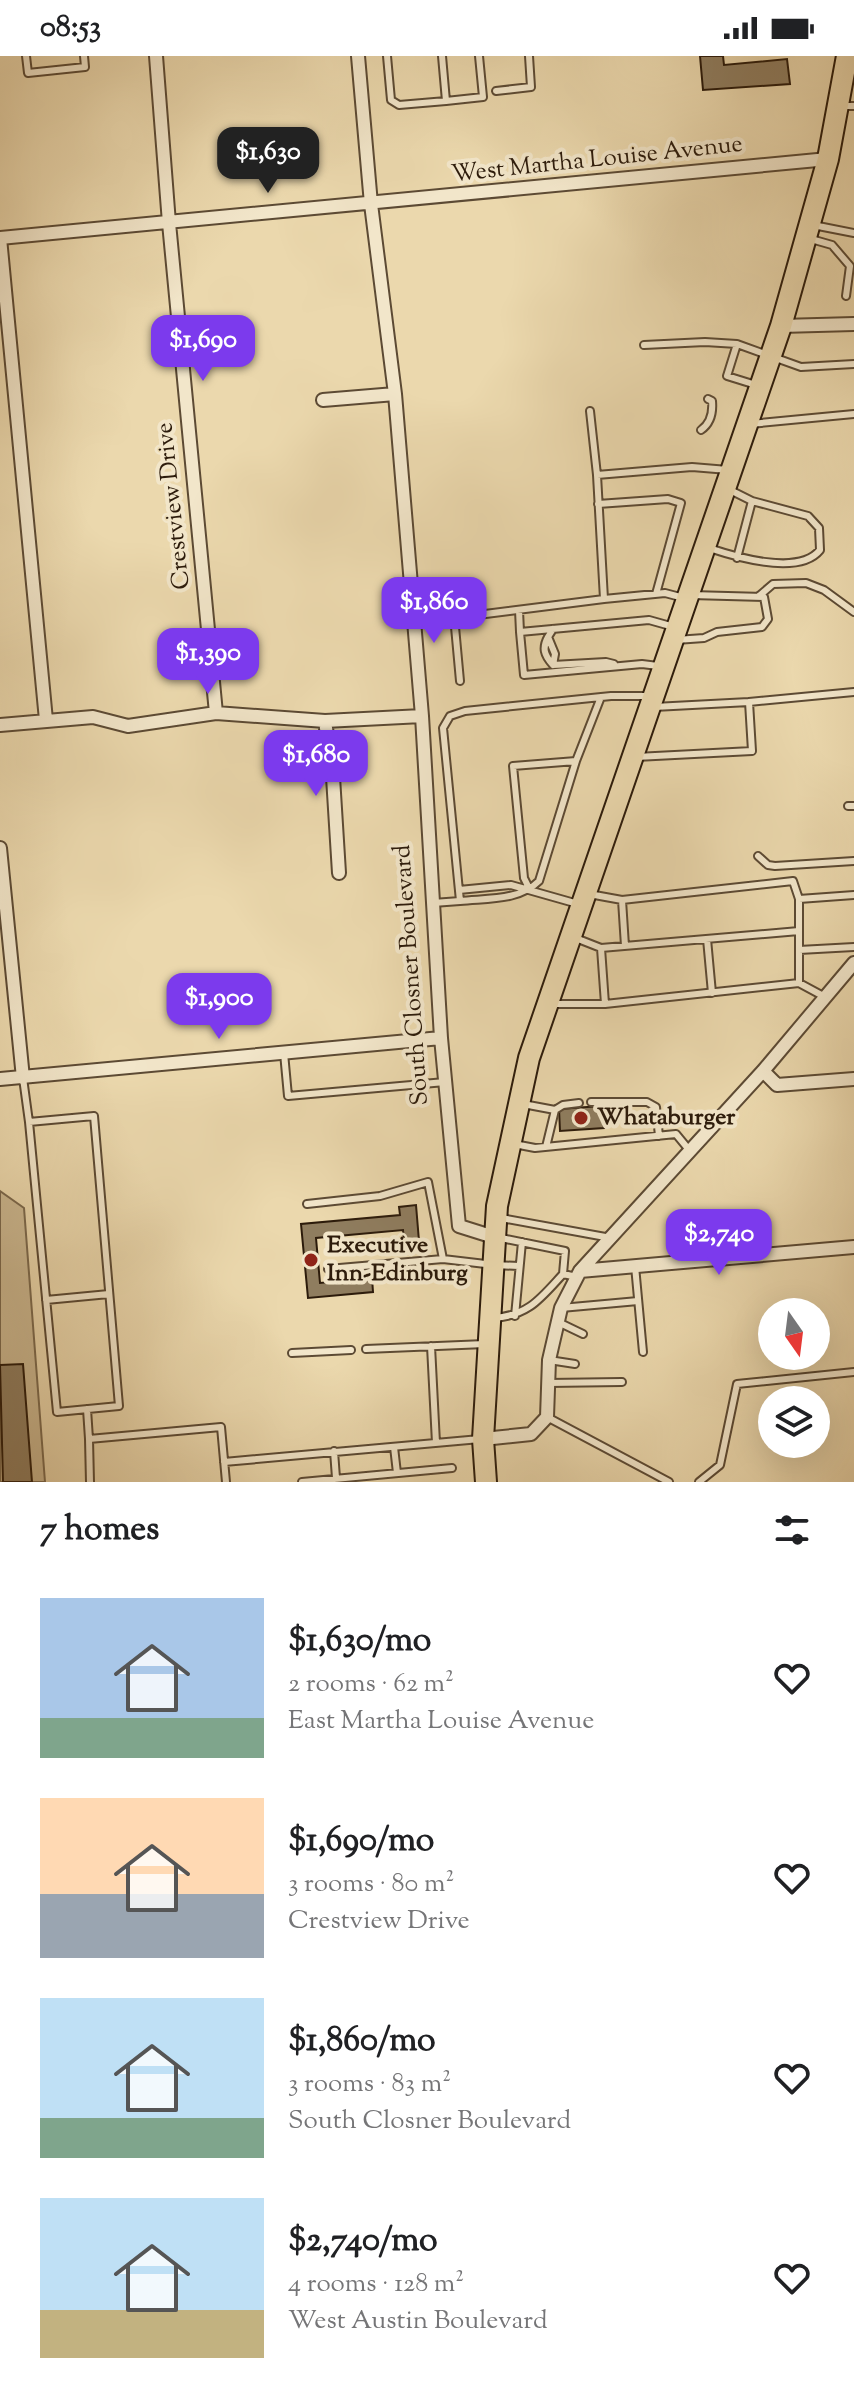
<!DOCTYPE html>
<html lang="en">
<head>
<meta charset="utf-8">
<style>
  :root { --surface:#fff; --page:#f2f2f2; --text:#202124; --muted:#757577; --accent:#7c3aed }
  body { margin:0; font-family:"Sorts Mill Goudy",serif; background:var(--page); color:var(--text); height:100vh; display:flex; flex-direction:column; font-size:30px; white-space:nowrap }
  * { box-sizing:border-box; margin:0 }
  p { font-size:26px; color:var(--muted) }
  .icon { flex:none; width:44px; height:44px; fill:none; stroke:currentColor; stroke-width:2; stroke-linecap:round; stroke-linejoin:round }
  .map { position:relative; height:1426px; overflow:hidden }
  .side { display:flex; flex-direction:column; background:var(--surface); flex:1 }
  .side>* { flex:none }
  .needle { width:52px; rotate:166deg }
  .controls { position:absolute; left:758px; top:1242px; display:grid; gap:16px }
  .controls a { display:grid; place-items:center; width:72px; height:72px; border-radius:50%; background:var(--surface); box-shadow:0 8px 32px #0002; font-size:40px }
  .price { position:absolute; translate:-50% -68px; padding:0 18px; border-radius:16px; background:var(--accent); color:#fff; font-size:26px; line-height:52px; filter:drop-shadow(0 2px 4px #0008) }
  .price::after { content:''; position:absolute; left:50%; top:48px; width:24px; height:18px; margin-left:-12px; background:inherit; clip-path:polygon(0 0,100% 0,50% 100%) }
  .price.current { background:#222; color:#fff }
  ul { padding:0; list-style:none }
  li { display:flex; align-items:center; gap:24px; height:200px; padding:0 40px }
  li span { display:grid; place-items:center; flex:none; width:224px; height:160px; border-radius:0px; color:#555 }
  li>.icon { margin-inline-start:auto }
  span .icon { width:96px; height:96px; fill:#fffc; stroke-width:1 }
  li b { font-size:34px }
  h2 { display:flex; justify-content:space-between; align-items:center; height:96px; padding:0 40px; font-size:34px }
  .status { display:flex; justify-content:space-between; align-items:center; height:56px; padding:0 40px; background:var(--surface); direction:ltr }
  .status svg { height:22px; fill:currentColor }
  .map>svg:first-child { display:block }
  .green { fill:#cbb891; stroke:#7c6a4e; stroke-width:2 }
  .building { fill:#8f7d5f; stroke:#2c1b0b; stroke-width:2 }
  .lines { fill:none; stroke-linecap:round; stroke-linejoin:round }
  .service-casing { stroke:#5c4a34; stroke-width:10 }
  .minor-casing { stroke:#5c4a34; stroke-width:16 }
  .primary-casing { stroke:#2c1b0b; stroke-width:24 }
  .service { stroke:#f2e6ca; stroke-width:6 }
  .minor { stroke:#f2e6ca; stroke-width:12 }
  .primary { stroke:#ebd8ad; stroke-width:20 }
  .poi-dot { fill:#8f2418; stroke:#f2e6ca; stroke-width:3 }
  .labels { text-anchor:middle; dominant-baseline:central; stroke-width:8; stroke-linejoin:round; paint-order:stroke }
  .street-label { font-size:24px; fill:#2c1b0b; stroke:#f2e6ca }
  .poi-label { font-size:24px; font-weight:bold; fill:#2c1b0b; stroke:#f2e6ca; text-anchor:start }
</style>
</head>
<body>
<div class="status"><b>08:53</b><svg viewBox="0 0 49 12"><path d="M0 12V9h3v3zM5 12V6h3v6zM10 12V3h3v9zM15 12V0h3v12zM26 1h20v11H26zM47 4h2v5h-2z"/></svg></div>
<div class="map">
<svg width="854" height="1426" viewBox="0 0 854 1426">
  <rect width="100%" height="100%" fill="#ebd8ad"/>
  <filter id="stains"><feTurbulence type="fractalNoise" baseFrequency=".0025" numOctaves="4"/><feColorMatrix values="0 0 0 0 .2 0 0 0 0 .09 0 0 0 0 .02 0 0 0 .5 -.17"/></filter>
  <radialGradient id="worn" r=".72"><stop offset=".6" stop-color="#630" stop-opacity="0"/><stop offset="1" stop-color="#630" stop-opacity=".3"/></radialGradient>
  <!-- green -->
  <path class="green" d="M0,1135L24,1152L45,1426H0Z"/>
  <!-- building -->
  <path class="building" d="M700,0H723L724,9L787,3L790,28L703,34Z
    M601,1050L604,1072L560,1075L559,1053Z
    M416,1149L419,1185L404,1186L403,1174L316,1182L320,1227L372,1222L373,1236L308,1242L301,1168L400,1159L399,1151Z
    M23,1308L32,1426H3L0,1309Z"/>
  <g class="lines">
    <defs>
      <path id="service" d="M26,0L28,17L85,11L84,0
        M387,0L391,44L399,49L446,45L442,0
        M496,35L531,31L529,0
        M446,45L483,41L479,0
        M841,50H854
        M813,169L854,177
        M811,183L832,189L850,210L846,240
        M644,289L705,286L737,288
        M756,329L727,320L737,288L801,311L854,308
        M590,355L597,419
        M750,368L854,358
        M701,374C711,367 713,356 712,345L708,343
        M598,448L668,443L681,447L656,538
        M709,492C736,501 799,520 820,494L819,472L808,460L752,445L728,433
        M737,502L752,445
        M759,540L773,528L806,527L824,534L854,556
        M684,542L665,537L604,543L597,419L692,411L728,414
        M519,554L520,576
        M454,560L460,625
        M414,567L604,543
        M553,573L548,581L555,598L553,609L606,606L614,608
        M548,581C542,592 544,599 553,609
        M676,584L704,582L717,576L762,571L768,563L764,541L691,539
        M658,610L642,608L524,619L520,576L649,564L674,571
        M749,646L854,636
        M636,701L752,695L749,646L654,651
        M576,705L601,641
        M848,750H854
        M758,800L768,809L775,810L854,805
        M459,834L511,829L578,848
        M530,834L524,822L513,710L576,705L539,825C519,845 487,842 460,845L443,672L450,660L465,655L611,640H650
        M589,838L622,844L793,825L799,843L854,839
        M799,843V894L854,891
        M622,844L625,890
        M433,847L460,845
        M573,881L601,892L799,875
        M707,883L712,937
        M799,927V894
        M553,948H605L601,892
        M605,948L799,927L825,941
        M284,997L288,1040L445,1026
        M23,1022L29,1066L94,1060L119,1350L57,1356L29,1066
        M591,1046H647L656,1051L659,1080
        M523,1048L555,1054
        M514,1088L535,1092L676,1078L690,1095
        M546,1091L555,1054L563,1049L579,1047
        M307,1148L380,1140L428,1126L443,1203
        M501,1162L611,1182
        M501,1182L565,1195L563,1218
        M635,1210L643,1296
        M328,1213L443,1203L494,1209L519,1210
        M46,1244L109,1238
        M561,1252L638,1245
        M515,1260L522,1186
        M494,1262C529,1259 540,1243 563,1218L577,1221
        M558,1266L583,1278
        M431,1290L436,1387
        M366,1293L485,1288
        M292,1297L351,1294
        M549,1304L575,1308
        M548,1327L622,1326
        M87,1353L89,1383
        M547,1361L669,1426
        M394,1391L397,1417
        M334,1395L336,1422
        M224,1406L480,1383
        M90,1426L89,1383L221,1371L226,1426
        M302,1426L452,1412
        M699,1426L720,1409L737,1328L854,1316"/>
      <path id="minor" d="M156,0L169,167L216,657
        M358,0L371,148L395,338L422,660L441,982L459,1170L494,1181
        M0,182L828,103
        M0,182L46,664
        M781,270L854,268
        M323,344L395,338
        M325,665L333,721L339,817
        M0,669L93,661L128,670L216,657L325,665L422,660
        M0,792L23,1022
        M763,1015L777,1029L854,1023
        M0,1023L441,982
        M580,1215L854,1191
        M483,1383L531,1378L547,1361L549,1304L561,1252L580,1215L763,1015L854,907"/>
      <path id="primary" d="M486,1426L483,1383L497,1150L529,1002L781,270L828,103L847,0"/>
    </defs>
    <!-- service casing -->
    <use href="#service" class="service-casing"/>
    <!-- minor casing -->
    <use href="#minor" class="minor-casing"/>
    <!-- primary casing -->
    <use href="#primary" class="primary-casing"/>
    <!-- service -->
    <use href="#service" class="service"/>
    <!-- minor -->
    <use href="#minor" class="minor"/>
    <!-- primary -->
    <use href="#primary" class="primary"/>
  </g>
  <!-- markers -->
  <g class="poi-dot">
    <circle cx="581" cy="1062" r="8"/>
    <circle cx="311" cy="1204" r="8"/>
  </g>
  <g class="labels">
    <!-- street labels -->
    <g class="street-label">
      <text transform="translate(597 104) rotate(-6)">West Martha Louise Avenue</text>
      <text transform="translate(174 450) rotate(-96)">Crestview Drive</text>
      <text transform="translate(412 919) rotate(-94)">South Closner Boulevard</text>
    </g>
    <!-- poi labels -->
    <g class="poi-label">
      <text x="597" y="1062">Whataburger</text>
      <text x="327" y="1190">Executive<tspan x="327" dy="28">Inn-Edinburg</tspan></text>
    </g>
  </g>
  <rect width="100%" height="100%" filter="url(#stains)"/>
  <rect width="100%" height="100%" fill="url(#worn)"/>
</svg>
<div class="controls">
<a><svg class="needle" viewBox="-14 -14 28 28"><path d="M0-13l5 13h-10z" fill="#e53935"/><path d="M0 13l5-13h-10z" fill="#757577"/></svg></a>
<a><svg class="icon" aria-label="layers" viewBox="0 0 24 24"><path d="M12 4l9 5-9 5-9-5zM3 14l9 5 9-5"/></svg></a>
</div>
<b class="price current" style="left:268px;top:139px">$1,630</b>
<b class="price" style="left:203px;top:327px">$1,690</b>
<b class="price" style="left:434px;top:589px">$1,860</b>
<b class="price" style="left:208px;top:640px">$1,390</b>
<b class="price" style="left:316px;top:742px">$1,680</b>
<b class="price" style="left:219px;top:985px">$1,900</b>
<b class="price" style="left:719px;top:1221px">$2,740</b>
</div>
<section class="side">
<h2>7 homes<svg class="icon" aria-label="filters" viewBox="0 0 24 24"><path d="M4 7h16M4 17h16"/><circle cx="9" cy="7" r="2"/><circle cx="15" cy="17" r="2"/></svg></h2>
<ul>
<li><span style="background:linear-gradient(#a9c7e8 75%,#7fa58c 0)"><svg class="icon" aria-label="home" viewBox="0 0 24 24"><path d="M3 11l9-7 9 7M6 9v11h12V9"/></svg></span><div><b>$1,630/mo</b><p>2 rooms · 62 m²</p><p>East Martha Louise Avenue</p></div><svg class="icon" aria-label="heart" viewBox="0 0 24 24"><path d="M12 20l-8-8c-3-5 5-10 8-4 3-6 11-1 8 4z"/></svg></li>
<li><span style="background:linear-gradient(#ffd9b3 60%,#9aa5b1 0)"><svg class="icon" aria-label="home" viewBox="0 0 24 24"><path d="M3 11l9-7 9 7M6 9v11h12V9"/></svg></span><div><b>$1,690/mo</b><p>3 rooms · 80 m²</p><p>Crestview Drive</p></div><svg class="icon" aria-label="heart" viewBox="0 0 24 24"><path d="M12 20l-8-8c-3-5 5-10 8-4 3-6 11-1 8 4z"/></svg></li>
<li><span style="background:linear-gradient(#bfe0f5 75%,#7fa58c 0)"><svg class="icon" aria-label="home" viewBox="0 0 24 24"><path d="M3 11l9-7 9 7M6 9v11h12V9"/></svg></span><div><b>$1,860/mo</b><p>3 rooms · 83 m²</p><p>South Closner Boulevard</p></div><svg class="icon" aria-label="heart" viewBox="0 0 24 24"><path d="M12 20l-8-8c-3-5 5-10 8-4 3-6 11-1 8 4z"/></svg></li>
<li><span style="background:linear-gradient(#bfe0f5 70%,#c2b280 0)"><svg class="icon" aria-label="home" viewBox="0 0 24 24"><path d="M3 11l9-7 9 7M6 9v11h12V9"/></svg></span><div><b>$2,740/mo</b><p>4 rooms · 128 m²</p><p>West Austin Boulevard</p></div><svg class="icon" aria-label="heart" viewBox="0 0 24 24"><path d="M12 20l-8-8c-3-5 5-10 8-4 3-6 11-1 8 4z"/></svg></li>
</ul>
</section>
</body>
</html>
